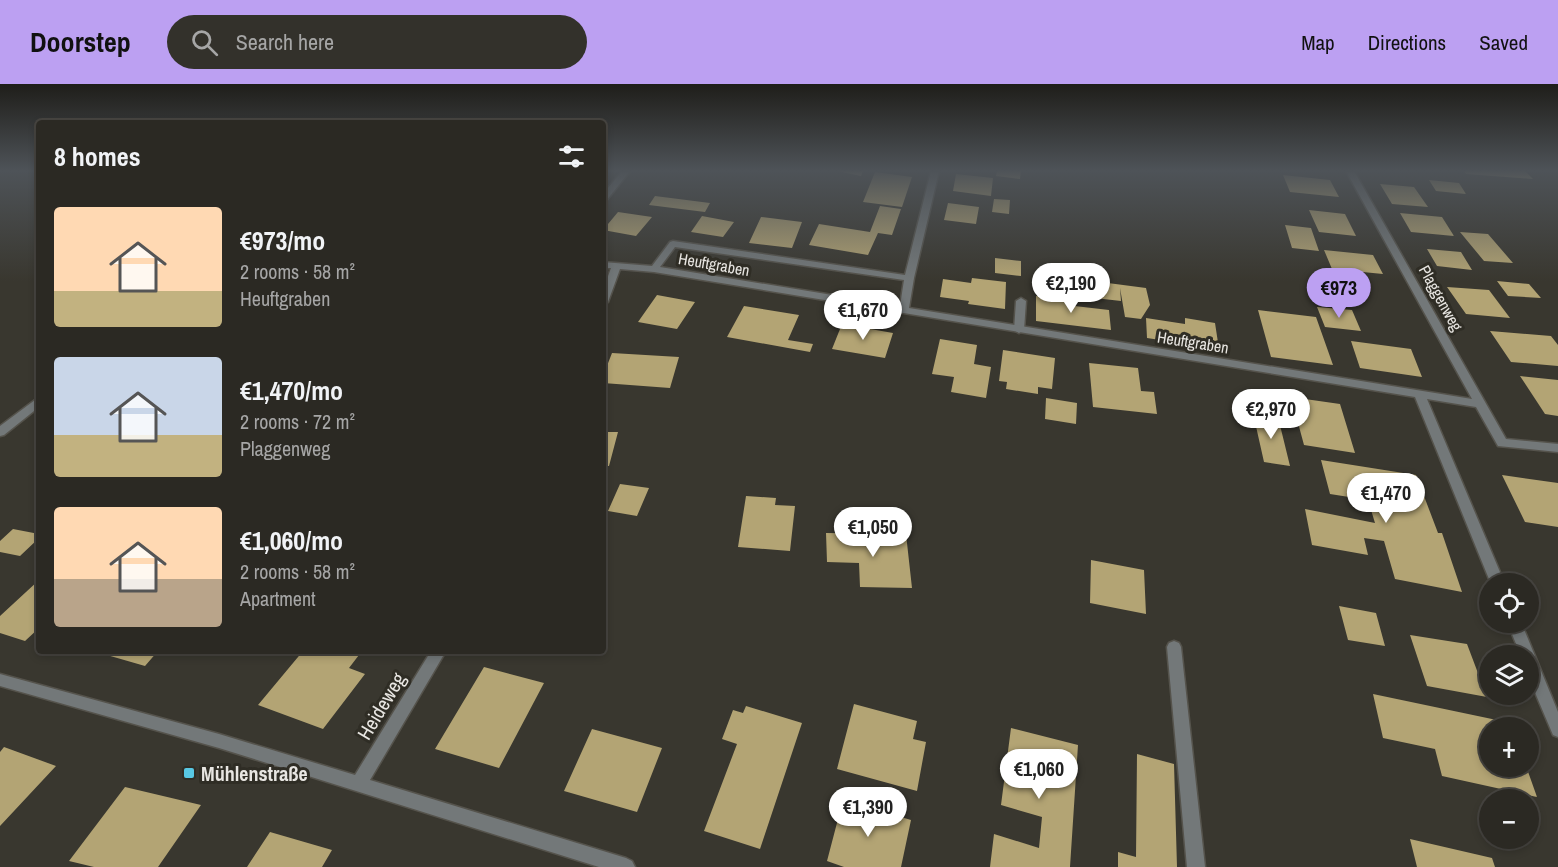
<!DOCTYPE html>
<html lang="en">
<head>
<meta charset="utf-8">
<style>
  :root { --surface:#2b2923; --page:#33312b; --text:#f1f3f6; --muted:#a6a6a6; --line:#474541; --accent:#bca0f2 }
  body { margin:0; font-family:"Archivo Narrow",sans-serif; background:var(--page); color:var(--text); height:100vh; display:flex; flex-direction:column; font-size:22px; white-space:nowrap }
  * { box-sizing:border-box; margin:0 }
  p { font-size:20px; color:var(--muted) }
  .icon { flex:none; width:33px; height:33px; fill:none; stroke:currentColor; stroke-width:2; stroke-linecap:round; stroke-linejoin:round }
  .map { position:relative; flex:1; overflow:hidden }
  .drawer { position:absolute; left:36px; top:36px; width:570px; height:534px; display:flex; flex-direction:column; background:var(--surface); border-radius:6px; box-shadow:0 3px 9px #0003,0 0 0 2px var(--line) }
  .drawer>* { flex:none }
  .buttons { position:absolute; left:1479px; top:489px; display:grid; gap:12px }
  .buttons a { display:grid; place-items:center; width:60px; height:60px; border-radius:50%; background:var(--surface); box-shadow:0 3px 9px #0003,0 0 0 2px var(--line); font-size:30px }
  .price { position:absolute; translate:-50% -51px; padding:0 14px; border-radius:21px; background:#fff; color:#222; font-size:20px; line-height:39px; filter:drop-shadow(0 2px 3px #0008) }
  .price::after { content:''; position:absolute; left:50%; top:36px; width:18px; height:14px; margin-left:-9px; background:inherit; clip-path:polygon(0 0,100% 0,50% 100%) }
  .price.on { background:var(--accent); color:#111 }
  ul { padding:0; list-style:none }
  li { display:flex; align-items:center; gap:18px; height:150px; padding:0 18px }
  li span { display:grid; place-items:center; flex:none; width:168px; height:120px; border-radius:6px; color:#555 }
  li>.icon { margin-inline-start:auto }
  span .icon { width:72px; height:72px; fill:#fffc; stroke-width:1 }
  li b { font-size:26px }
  h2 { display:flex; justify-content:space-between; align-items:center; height:72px; padding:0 18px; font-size:26px }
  header { display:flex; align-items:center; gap:36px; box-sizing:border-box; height:84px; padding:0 30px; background:var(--accent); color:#111 }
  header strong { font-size:28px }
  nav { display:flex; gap:33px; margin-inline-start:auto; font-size:21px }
  .search { width:420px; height:54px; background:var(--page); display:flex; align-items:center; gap:15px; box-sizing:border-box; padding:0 21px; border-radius:33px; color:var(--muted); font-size:22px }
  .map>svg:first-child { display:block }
  .building { fill:#b3a474 }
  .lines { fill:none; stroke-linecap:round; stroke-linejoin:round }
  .lane-casing { stroke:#55534c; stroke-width:3 }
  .street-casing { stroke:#55534c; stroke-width:3 }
  .lane { fill:#737879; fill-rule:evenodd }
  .street { fill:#737879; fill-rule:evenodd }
  .poi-dot { fill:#58c8e4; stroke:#2f2d25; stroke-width:2 }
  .labels { text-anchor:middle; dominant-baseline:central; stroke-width:6; stroke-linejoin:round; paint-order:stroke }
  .street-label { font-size:16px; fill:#e8e6e2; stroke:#2f2d25 }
  .near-street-label { font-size:20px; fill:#e8e6e2; stroke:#2f2d25 }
  .near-poi-label { font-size:20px; font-weight:bold; fill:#e8e6e2; stroke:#2f2d25; text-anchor:start }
</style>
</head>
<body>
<header>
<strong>Doorstep</strong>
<div class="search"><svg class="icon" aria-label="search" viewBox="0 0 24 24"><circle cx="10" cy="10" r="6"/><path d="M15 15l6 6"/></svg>Search here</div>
<nav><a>Map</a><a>Directions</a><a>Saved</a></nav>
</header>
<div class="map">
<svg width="1558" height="783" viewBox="0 0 1558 783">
  <rect width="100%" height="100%" fill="#39372f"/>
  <!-- building -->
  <path class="building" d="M837,87H863L861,92Z
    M997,87H1021L1020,95L996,92Z
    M1464,87H1525L1533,95L1466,90Z
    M875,88L912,93L902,123L863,118Z
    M956,90L993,94L991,112L953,107Z
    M1283,91L1330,96L1339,113L1290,108Z
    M1429,96L1459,99L1466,110L1436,107Z
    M1380,100L1414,103L1428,123L1392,120Z
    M655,112L710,119L705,128L649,121Z
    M994,115L1010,116L1009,130L992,128Z
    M948,119L979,123L976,140L944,136Z
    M880,122L901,125L892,151L878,149L868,171L809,161L819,140L870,148Z
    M1309,126L1345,130L1356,152L1319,148Z
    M618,128L652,133L636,152L603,146Z
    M1400,129L1442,133L1454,152L1411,148Z
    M702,132L734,138L723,153L691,148Z
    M761,133L802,138L792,164L749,159Z
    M1285,141L1311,144L1319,167L1292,164Z
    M1460,148L1488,150L1513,179L1484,177Z
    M1427,165L1461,168L1472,186L1437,182Z
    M1324,166L1373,171L1383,190L1332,185Z
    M995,174L1021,177V192L995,189Z
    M972,194L1006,198L1005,225L968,220L969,217L940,213L943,195L971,199Z
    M1085,196L1146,204L1150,221L1141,235L1125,233L1120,204L1121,217L1086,213Z
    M1497,197L1529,200L1541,214L1508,212Z
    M1447,203L1489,206L1510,234L1466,230Z
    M657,211L695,218L677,245L638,238Z
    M1036,212L1066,216V221L1109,226L1111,246L1036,237Z
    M744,222L799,231L788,256L813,260L810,268L727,253Z
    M1317,223L1352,226L1361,247L1325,243Z
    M1258,226L1316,233L1333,281L1271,273Z
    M1146,234L1185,240V234L1215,239L1219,265L1147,254Z
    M842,240L893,249L885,274L832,265Z
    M1490,247L1551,252L1558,261V282L1511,278Z
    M940,255L977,261L974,280L991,283L986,314L951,308L954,293L932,290Z
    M1351,257L1411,265L1422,293L1360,284Z
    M1003,266L1055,274L1052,305L1038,303V310L1006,305L1007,298L999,297Z
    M612,269L679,273L670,304L603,299V292Z
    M1089,279L1138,284L1141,307L1154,308L1157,330L1093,323Z
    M1520,292L1558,296V332L1545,330Z
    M1291,313L1340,320L1355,369L1304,361Z
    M1046,314L1077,319L1076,340L1045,335Z
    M1253,329L1278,333L1290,382L1264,378Z
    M603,348H618L609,382H603Z
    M1321,376L1416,391L1438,449H1442L1462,508L1395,495L1384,457L1364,454L1368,471L1312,461L1305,425L1375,439L1368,416L1330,410Z
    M1502,391L1558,399V443L1525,438Z
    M620,400L649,404L637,432L608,427Z
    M746,412L776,414L775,421L795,422L790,467L738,463Z
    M13,445L39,450V454L20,472L0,468V457Z
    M826,449L906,450L912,504L860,503L859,479L827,478Z
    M1091,476L1144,486L1146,530L1090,519Z
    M39,496V544L25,557L0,549V532Z
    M1339,522L1376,529L1385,562L1348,556Z
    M1410,551L1467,560L1487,613L1427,602Z
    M93,567H158L145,582Z
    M303,567L323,571L326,567H362L349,584L365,590L323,645L258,621Z
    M484,583L544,599L499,684L435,665Z
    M1373,610L1511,639L1512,644H1490V682H1526L1537,713L1442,692L1435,665L1383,654Z
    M854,620L917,637L913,655L926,658L917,707L837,685Z
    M746,622L802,639L760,765L704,747L737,660L722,655L733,626L743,629Z
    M1011,644L1078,661L1070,783H990L994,750L1039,764L1042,733L1001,721Z
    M592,645L662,664L637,728L564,707Z
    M4,663L56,682L0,742V668Z
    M1137,670L1174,680L1177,783H1118V768L1136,773Z
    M125,703L201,721L158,783H94L69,777Z
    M843,716L911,736L901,783H844L827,777Z
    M270,748L332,766L322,783H247Z
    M1410,755L1492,774L1495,783H1417Z"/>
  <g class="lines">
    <defs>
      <path id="lane" d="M622,87H630L606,117H603V110Z
        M1021,214L1026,217L1024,246L1019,249L1014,246L1016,217Z
        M1174,557L1179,559L1181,563L1205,783H1187L1167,563L1169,559Z"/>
      <path id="street" d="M931,87H939L914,194L909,224L1472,315L1346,87H1354L1506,355L1558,360V368L1498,362L1476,323L1427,315L1505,500H1491L1415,313L654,188L620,185L608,218L603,221V206L611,184H603V178L652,182L670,158L673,157L905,191ZM675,163L904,196L900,222L660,183Z
        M39,313V323L4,351L0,352V342Z
        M1507,538H1521L1558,628V653L1553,651L1528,592V572H1521Z
        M431,567H446L370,696L626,774L632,777L635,783H599L219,664L0,602V590L219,650L355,691Z"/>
    </defs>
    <!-- lane casing -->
    <use href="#lane" class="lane-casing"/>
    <!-- street casing -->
    <use href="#street" class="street-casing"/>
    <!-- lane -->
    <use href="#lane" class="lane"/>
    <!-- street -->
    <use href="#street" class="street"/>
  </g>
  <!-- sky -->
  <linearGradient id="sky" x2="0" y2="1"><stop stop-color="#1f1e1a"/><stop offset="0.44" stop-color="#4e5358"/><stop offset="1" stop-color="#4e5358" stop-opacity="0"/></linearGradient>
  <rect width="1558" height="197" fill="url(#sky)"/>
  <!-- markers -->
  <rect class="poi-dot" x="183" y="683" width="12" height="12" rx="3"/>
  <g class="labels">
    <!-- street labels -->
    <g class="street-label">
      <text transform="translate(714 180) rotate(10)">Heuftgraben</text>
      <text transform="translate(1441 214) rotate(61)">Plaggenweg</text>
      <text transform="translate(1193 258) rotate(9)">Heuftgraben</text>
    </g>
    <!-- near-street labels -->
    <g class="near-street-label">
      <text transform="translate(381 622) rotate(-59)">Heideweg</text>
    </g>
    <!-- near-poi labels -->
    <g class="near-poi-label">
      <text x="201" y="689">Mühlenstraße</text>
    </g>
  </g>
</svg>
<div class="buttons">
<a><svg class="icon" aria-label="locate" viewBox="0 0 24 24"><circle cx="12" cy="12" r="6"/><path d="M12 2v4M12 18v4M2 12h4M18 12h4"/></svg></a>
<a><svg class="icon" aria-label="layers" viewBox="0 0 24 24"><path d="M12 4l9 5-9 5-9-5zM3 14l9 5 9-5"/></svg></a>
<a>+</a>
<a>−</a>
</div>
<b class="price" style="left:1071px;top:230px">€2,190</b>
<b class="price on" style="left:1339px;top:235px">€973</b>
<b class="price" style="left:863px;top:257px">€1,670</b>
<b class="price" style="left:1271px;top:356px">€2,970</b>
<b class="price" style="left:1386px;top:440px">€1,470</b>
<b class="price" style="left:873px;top:474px">€1,050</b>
<b class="price" style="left:1039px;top:716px">€1,060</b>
<b class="price" style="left:868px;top:754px">€1,390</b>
<section class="drawer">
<h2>8 homes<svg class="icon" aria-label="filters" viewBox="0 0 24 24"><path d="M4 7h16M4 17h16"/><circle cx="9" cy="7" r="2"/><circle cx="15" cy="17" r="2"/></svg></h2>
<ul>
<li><span style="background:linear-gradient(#ffd9b3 70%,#c2b280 0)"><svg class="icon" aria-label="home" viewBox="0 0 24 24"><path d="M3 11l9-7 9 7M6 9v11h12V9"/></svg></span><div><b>€973/mo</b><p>2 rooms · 58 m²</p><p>Heuftgraben</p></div></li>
<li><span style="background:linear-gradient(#c9d6e8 65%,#c2b280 0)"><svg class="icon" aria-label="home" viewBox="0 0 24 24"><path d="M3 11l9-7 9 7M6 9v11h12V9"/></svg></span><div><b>€1,470/mo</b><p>2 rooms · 72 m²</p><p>Plaggenweg</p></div></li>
<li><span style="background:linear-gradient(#ffd9b3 60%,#b9a48a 0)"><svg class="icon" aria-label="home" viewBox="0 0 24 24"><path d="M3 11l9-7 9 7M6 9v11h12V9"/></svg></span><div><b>€1,060/mo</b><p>2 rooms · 58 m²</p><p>Apartment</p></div></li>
</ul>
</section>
</div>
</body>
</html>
